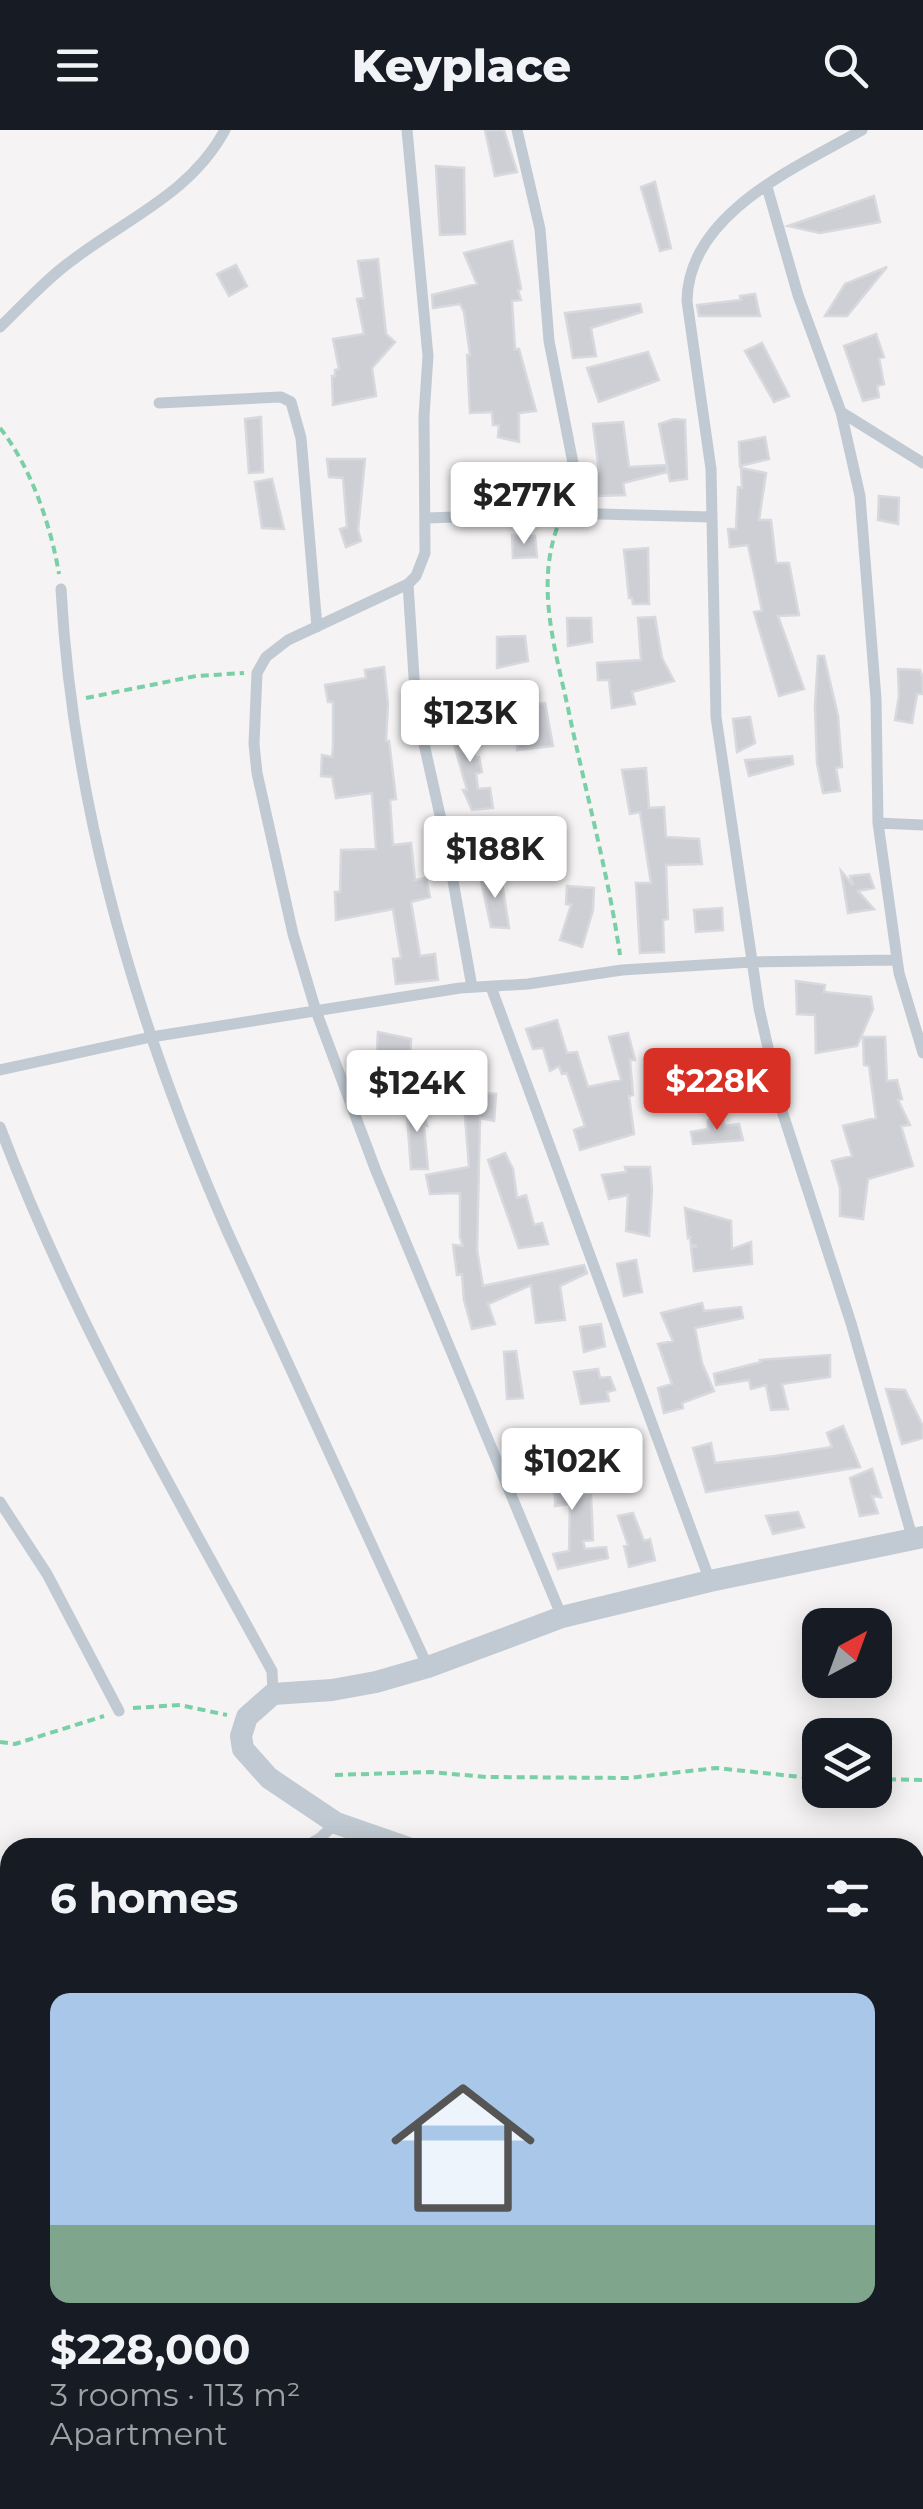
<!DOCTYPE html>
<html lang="en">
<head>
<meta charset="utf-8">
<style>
  :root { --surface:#171b24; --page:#242831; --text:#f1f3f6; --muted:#9ea1a6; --line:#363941; --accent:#d93025 }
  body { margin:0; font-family:Montserrat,sans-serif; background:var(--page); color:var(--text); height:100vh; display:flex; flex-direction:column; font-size:38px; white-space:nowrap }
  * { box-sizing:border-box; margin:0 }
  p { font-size:32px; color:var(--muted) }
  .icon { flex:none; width:55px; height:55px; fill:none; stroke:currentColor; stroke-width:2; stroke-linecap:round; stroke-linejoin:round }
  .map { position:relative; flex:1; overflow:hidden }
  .sheet { position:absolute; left:0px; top:1708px; width:925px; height:672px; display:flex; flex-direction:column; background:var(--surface); border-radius:30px 30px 0 0; box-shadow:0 5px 25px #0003 }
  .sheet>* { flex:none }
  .needle { width:65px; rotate:41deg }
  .fabs { position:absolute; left:802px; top:1478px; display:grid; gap:20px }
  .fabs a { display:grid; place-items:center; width:90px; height:90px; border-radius:20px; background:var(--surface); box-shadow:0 5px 25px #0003; font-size:50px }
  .price { position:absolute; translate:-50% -85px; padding:0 22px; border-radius:10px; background:#fff; color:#222; font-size:32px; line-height:65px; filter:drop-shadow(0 2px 5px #0008) }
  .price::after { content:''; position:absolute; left:50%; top:60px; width:30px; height:22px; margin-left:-15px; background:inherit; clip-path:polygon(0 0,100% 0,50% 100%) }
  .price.on { background:var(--accent); color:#fff }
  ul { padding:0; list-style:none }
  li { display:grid; align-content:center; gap:20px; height:530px; padding:0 50px }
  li+li { border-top:2px solid var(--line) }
  li span { display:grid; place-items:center; height:310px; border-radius:20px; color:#555 }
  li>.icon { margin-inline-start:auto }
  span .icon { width:180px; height:180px; fill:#fffc; stroke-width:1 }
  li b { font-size:42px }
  h2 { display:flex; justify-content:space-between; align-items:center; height:120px; padding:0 50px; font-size:42px }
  header { display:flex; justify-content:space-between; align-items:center; height:130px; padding:0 50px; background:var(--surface); font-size:45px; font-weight:800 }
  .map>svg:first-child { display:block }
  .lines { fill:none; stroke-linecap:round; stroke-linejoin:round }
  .stream { stroke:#90daee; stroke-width:6 }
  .building { fill:#cdcfd5; stroke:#d7d9de; stroke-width:2.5 }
  .path { stroke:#7ad0a6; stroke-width:4; stroke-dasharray:8 5; stroke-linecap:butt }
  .service { stroke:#c1cad2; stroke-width:11 }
  .minor { stroke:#c1cad2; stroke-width:22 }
  .tertiary { stroke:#c1cad2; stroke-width:30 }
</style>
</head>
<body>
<header><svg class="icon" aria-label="menu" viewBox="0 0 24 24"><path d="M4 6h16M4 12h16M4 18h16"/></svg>Keyplace<svg class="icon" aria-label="search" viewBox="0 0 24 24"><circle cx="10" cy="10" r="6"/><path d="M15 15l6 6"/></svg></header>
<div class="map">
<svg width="923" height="2379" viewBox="0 0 923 2379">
  <rect width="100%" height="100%" fill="#f5f3f3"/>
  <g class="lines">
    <!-- stream -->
    <path class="stream" d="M0,2154L10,2155
      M336,2370L339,2379"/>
  </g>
  <!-- building -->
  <path class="building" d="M485,0H504L517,42L495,46Z
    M436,36L464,38L465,104L440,105Z
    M655,52L671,118L660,121L641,57Z
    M874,66L880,92L820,103L788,96Z
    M512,111L521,159L518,160L521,170L512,171L515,219H519L536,281L519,283V312L498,307L499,295H493L492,282L470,283L467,225H470L464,182L460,174L433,178L432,165L477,154L464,123Z
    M378,129L386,204L395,212L372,238L376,266L333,275L332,246H335V240L339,239L333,209L364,204L357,169L364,168L358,131Z
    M236,135L247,156L229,166L217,144Z
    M887,137L847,186H825L845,154Z
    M755,164L760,186H699L697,175L741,170L740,166Z
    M640,174L642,182L591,198L596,226L573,228L565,183Z
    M876,204L884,227L879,228L884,254L877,256L879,267L863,271L844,216Z
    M762,213L789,266L774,272L745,221Z
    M648,222L659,250L599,272L587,238Z
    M261,287L263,342L249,343L245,289Z
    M674,289L685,290L687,349L670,351L659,294Z
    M623,292L629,337L666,335L667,342L623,353L625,365L597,366L595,341H599L593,294Z
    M765,307L769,329L740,336L739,312Z
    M327,329H365L358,400L361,411L346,417L340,399L347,397L343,348L329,347Z
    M741,338L766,343L759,390H771L776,433H789L799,485L778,486L804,559L779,566L754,482L762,481L748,415L730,417L728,399H736L738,357L742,358Z
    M272,349L284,399L262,398L255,352Z
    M879,366L899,368L898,394L878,390Z
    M512,405L535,406L537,427L513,428Z
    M648,418L649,474H633L632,468H629L624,420Z
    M655,487L662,528L674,551L632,562L635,574L612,578L609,550H598L597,533L641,530L638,488Z
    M567,488H591L592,512L568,516Z
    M525,506L528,531L497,538V507Z
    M818,526H824L838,586L842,637L836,638L840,661L823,663L817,633L815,577Z
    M384,537L388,574L386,611H389L396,669L390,670L393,715L411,713L415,750L426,748L430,767L411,772L420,826L435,824L438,850L396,854L393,829L401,828L393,779L336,790L335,762H340L341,720L376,719L372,663L336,668L332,647L321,646L322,625L332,627L333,618V572H328L325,555L366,548L365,540Z
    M898,539L920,540L923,548V564H917L912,593L895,590L899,566Z
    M545,573L553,616L517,620L518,576Z
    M750,587L755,613L737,622L733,589Z
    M471,589L475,628L479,627L482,642L476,644L478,659L490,658L493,678L472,680L463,660H467L454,614L452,590Z
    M792,626L793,634L749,646L745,630Z
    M646,638L649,678L664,677L666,707L699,709L702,734L666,735L668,789L663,790L664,822L640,823L636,753H651L640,682L630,684L622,640Z
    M841,741L853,755L850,746L869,744L874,758L858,761L874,779L848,783Z
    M480,746H501L509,798L491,797Z
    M567,756L594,758L593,780L582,817L560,810L571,775L566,774Z
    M722,778L723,800L696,802L694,780Z
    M796,851L825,855L824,862L871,867L873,879L857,916L816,923L815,885L797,884Z
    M557,890L567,923L577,922L588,957L621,950L609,907L628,903L635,930H630L633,965L629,966L634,1004L580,1020L574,1000L585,996L567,943L562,944L559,936L550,941L543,918L533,919L526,899Z
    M378,902L411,909L410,931L396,929L400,966H377L372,937H376Z
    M863,907H885L887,951L897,950L902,969L898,970L910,995L901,996L913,1036L868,1049L863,1089L840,1086V1058L832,1031L852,1026L843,996L876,988L869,936L864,935Z
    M463,962L496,964L494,991L480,988L477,1120L483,1156L584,1135L587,1143L560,1156L565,1190L536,1193L531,1155L488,1174L495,1194L472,1199L464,1170L462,1144L457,1145L453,1115L463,1116L460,1107V1063L430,1064L426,1045L469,1037Z
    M421,971L427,996H424L428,1039H411L406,972Z
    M723,988L724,996L739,994L743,1010L693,1014L691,1002L708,999V990Z
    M505,1023L513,1039L517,1068L526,1065L534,1095L542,1093L548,1114L519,1118L488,1030Z
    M625,1037H650L652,1060L649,1106L626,1101L628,1065L609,1069L602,1045L626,1042Z
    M685,1078L731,1091L732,1119L751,1112L752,1134L694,1141L691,1117L697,1116L691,1115L690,1107L688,1108Z
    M636,1130L642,1162L624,1166L617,1134Z
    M702,1173L704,1181L741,1177L743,1188L695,1198L702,1233L714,1261L682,1273L683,1278L664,1283L658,1258L672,1254L658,1214L673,1211L661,1183Z
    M601,1194L605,1216L584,1222L580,1197Z
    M516,1221L523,1268L507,1269L504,1222Z
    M830,1225V1247L782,1254L788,1279L771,1280L766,1255L751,1259L749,1250L716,1255L714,1244L761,1232L760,1230Z
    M598,1239L600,1248L610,1247L615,1260L607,1262L609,1271L581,1274L574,1242Z
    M886,1259L905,1260L923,1296V1308L902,1314Z
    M843,1296L860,1337L706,1362L693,1318L711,1313L715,1333L775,1326L832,1317L827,1303Z
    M565,1318L574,1367L591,1365L593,1410L583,1411L585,1419L606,1417L608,1428L558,1439L553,1424L569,1421L570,1374L555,1376V1367L542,1321Z
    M872,1339L881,1367L872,1366L878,1383L860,1386L850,1348Z
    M798,1382L804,1397L773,1404L766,1386Z
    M633,1383L644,1411L650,1409L655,1430L629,1437L624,1416L628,1415L618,1386Z"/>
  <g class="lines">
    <!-- path -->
    <path class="path" d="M0,298C31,337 51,396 59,444
      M557,398C536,457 555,519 568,578C585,660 608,742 620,825
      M86,568L196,546L244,543
      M133,1578L180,1575L227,1585
      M0,1612L15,1614L104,1586
      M335,1645L430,1642L486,1647L629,1648L716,1638L820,1649
      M875,1649L923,1650"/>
    <!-- service -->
    <path class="service" d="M407,0L428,226L424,286L425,423L416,446L408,454L416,578L446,712L472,857
      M517,0L540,99L549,211L583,384
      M862,0C795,38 688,84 687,171L711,339L716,587L759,878L783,984L851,1193L913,1410
      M767,57L798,165L841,282L860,366L876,569L878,693L899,843L923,923
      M0,197C24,174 47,148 74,129C128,88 191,63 225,0
      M159,273L281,267L291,272L301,308L317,497
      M841,282L923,333
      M427,388L563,383L711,387
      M408,454L288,510L266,527L257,543L254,614L257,643L293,804L316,881L376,1041L562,1487
      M61,459C73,682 138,899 228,1103L428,1537
      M878,693L923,695
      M491,857L710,1451
      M0,940L151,907L460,858L528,854L622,840L752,832L897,830
      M0,997C71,1186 175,1364 272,1541L273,1564
      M0,1372L47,1444L119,1581
      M303,1718L320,1708L336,1693
      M915,1778H923
      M915,1967L923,1964
      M915,2097L923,2095"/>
    <!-- minor -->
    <path class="minor" d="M408,1718L336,1693L269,1648L243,1619L241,1606L247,1587L273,1564L332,1560L376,1552L428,1537L562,1487L710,1451L923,1407
      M915,1907L923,1910"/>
    <!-- tertiary -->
    <path class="tertiary" d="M0,2332H10
      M915,2333H923"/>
  </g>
</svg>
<div class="fabs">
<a><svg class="needle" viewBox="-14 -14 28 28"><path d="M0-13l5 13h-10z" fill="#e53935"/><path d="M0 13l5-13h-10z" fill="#9ea1a6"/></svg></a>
<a><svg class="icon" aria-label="layers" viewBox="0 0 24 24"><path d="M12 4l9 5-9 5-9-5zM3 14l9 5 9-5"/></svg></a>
</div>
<b class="price" style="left:524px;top:417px">$277K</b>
<b class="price" style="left:470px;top:635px">$123K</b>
<b class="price" style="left:495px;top:771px">$188K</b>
<b class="price on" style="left:717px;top:1003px">$228K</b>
<b class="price" style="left:417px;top:1005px">$124K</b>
<b class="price" style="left:572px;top:1383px">$102K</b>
<section class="sheet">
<h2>6 homes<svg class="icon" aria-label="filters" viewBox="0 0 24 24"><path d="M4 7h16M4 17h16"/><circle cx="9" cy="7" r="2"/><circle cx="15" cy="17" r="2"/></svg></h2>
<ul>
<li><span style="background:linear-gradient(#a9c7e8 75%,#7fa58c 0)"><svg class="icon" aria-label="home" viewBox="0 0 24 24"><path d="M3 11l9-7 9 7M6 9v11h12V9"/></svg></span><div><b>$228,000</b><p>3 rooms · 113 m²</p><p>Apartment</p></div></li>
</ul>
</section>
</div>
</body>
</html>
